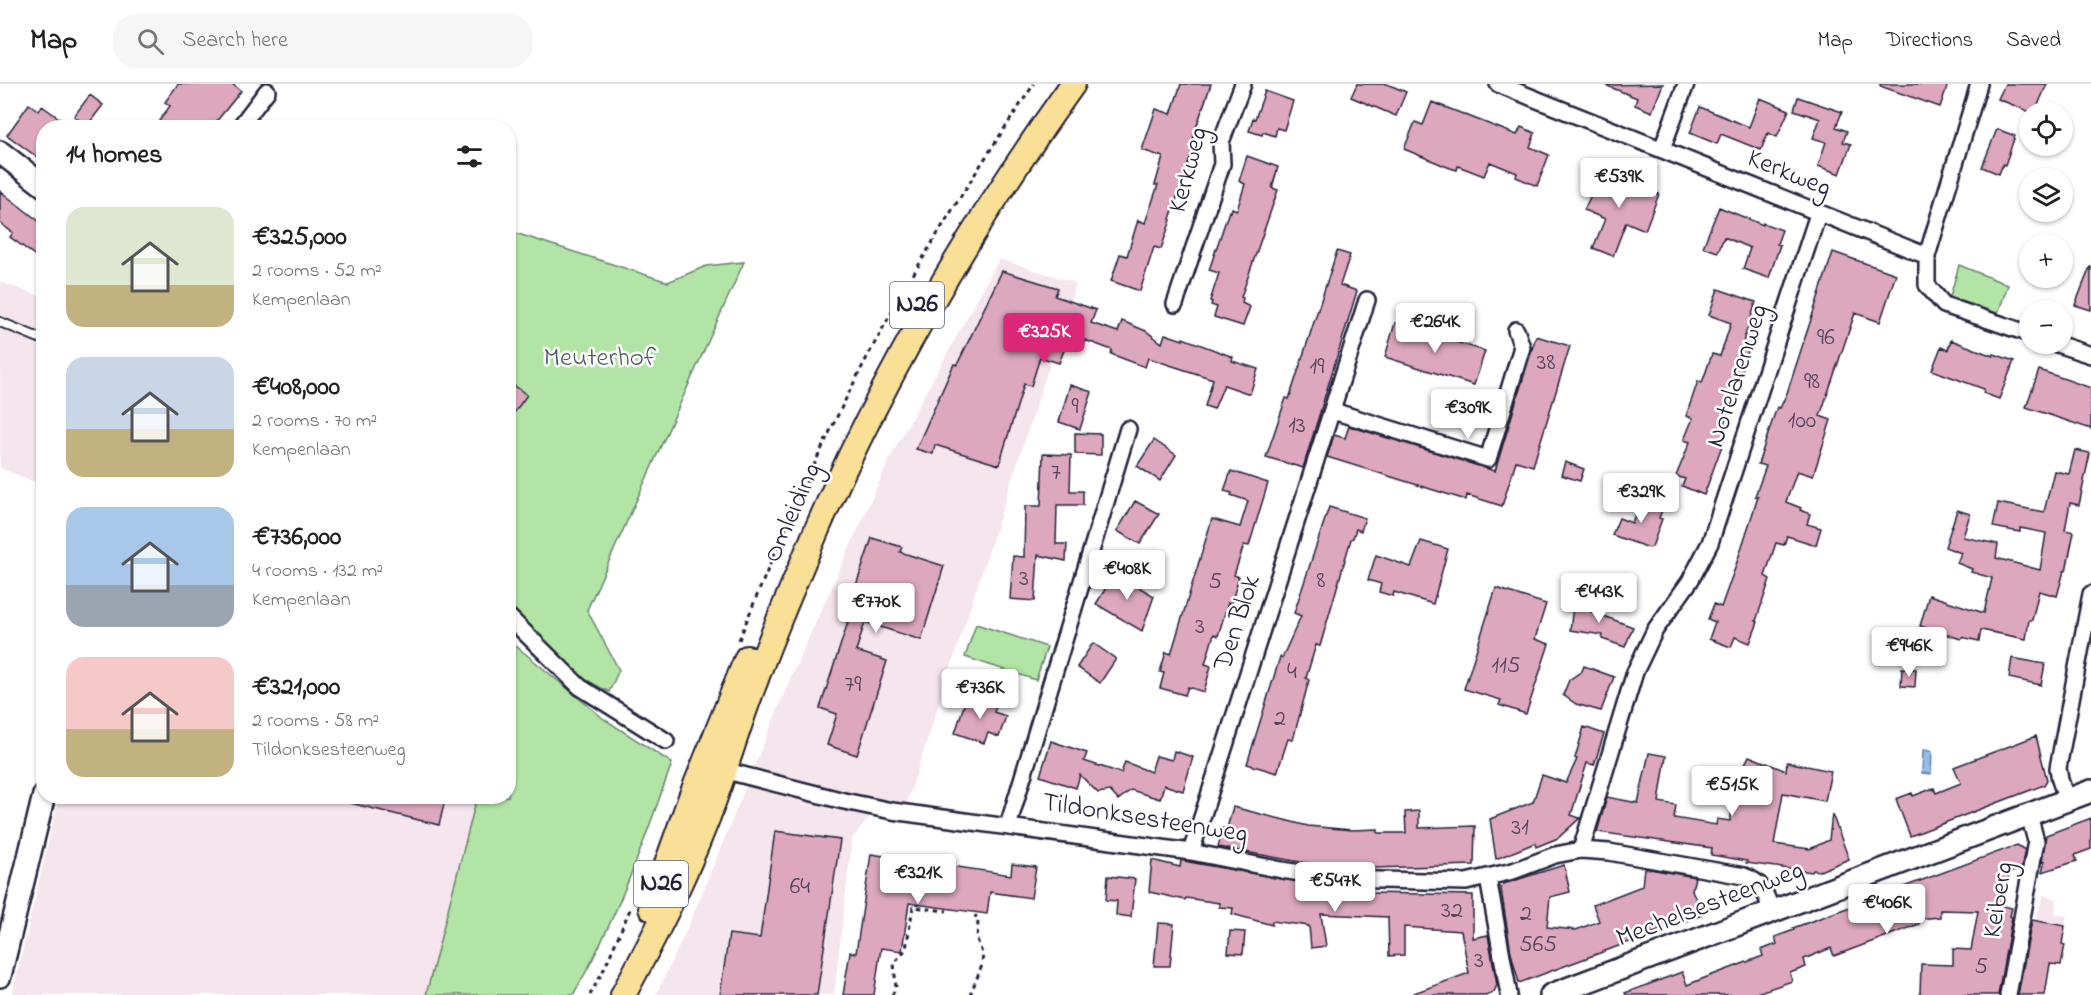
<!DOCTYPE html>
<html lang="en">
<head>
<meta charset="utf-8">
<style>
  :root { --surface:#fff; --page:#f6f6f6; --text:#202124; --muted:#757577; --line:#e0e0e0; --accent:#db2777 }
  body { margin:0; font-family:"Indie Flower",sans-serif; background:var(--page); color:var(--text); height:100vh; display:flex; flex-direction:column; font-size:22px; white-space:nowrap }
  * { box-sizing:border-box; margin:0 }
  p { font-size:20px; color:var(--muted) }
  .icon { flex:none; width:33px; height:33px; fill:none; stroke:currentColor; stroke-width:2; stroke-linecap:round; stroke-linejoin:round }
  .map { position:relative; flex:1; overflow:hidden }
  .drawer { position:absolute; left:36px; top:36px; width:480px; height:684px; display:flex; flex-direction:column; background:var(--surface); border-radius:24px; box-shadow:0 2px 4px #0004 }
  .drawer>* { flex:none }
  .buttons { position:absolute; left:2019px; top:18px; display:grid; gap:12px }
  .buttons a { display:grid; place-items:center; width:54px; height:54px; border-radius:50%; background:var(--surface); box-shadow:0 2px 4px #0004; font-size:30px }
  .price { position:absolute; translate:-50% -51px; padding:0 14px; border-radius:6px; background:#fff; color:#222; font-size:20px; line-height:39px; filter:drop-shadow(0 2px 3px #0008) }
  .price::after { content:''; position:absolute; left:50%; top:36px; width:18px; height:14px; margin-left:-9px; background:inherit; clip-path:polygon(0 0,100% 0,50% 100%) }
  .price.current { background:var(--accent); color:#fff }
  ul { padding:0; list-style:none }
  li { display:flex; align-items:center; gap:18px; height:150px; padding:0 30px }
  li span { display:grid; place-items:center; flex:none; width:168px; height:120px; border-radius:18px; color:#555 }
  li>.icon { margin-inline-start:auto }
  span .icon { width:72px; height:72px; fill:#fffc; stroke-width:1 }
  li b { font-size:26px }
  h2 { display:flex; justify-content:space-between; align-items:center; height:72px; padding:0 30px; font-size:26px }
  header { display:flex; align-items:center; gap:36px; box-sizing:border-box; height:84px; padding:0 30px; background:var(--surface); border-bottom:2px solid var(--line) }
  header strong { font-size:28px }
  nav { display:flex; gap:33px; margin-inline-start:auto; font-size:21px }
  .search { width:420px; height:54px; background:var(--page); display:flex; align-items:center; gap:15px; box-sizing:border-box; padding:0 21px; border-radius:24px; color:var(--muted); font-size:22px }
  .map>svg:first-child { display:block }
  .built { fill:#f5e5ec }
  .green { fill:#b1e4a5; stroke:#6a8370; stroke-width:1.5 }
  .water { fill:#92beec; stroke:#6580a5; stroke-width:1.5 }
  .building { fill:#dda7be; stroke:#22223b; stroke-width:1.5 }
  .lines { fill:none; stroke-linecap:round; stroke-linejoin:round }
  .lane-casing { stroke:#22223b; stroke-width:12 }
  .street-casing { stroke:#22223b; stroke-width:20 }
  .secondary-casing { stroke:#22223b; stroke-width:26 }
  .primary-casing { stroke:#22223b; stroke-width:28 }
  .path { stroke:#22223b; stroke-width:3; stroke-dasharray:4.5 4.5; stroke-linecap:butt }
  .lane { stroke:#fff; stroke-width:8 }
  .street { stroke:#fff; stroke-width:15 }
  .secondary { stroke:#fff; stroke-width:21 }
  .primary { stroke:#fadf96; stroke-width:24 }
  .labels { text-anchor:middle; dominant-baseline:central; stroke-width:5; stroke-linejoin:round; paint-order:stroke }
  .number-label { font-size:24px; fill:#51435c }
  .shield { fill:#fff; stroke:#646476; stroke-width:1.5 }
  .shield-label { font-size:26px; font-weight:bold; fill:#22223b }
  .street-label { font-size:27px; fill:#22223b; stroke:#fff }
  .park-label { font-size:27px; fill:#4d5c5b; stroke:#fff }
</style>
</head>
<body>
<header>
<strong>Map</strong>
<div class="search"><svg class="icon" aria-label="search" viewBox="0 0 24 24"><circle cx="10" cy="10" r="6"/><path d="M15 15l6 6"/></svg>Search here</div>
<nav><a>Map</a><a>Directions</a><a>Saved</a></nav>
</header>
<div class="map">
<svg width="2091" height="911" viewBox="0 0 2091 911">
  <rect width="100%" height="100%" fill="#fff"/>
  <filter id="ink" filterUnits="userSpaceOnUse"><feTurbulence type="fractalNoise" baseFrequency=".0167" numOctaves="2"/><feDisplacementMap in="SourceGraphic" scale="12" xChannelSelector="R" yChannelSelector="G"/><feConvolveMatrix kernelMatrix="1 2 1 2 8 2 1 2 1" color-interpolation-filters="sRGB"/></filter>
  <g filter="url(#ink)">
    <!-- built -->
    <path class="built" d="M999,175L1076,199L901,736L871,731L852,755L834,911H656L689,841L791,593L892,370Z
      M0,198L43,213V401L0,384Z
      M59,713H477L426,911H12Z
      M2043,811L2057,815L2055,830L2067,832L2065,842L2036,837Z"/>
    <!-- green -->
    <path class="green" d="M509,147L668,198L706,182L744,178L587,526L619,586L609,608L577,591L509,521Z
      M1959,181L2008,201L1997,232L1949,216Z
      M976,540L1047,563L1036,596L965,573Z
      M516,562L604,635L672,679C644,758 616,838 573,911H426L477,713L508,712L509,590Z"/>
    <!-- water -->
    <path class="water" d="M1923,666L1932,667L1931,690L1922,689Z"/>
    <!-- building -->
    <path class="building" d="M178,0H232L241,7L211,44H154L170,22L165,18Z
      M1181,0H1211L1196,44L1191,64L1193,65L1170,135L1171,136L1161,165L1154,163L1140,207L1111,197L1120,170L1127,172L1138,136L1145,139L1158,101H1155L1163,73L1142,66L1156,25L1171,30Z
      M1357,0H1387L1406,8L1396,32L1351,13Z
      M1663,0L1652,28L1635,21L1637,14L1605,1Z
      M1880,0H1948L1940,23L1880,2Z
      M2005,0H2047L2035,28H2030L1998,15Z
      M1265,7L1293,17L1284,46L1277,44L1275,52L1263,48L1262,51L1249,47L1253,34L1255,35Z
      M90,11L103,21L87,42L74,32Z
      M1798,13L1842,28L1836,43L1847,47L1843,58L1851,60L1840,90L1818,82L1826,58L1813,54L1820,35L1794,26Z
      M1760,14L1789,26L1777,53L1768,49L1761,66L1721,50L1717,60L1690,49L1700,23L1749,43Z
      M1432,18L1517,51L1521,43L1535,49L1530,63L1549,71L1537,102L1516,93L1517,89L1490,78L1484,92L1458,82L1457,86L1450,84L1404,65L1415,38L1423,41Z
      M29,20L39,27L42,22L73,44H44V64L37,73L7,51Z
      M1997,45L2015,52L2005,81L2003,80L1999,90L1982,83Z
      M1247,72L1278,83L1272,104L1278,106L1241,213L1243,214L1242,219L1250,223L1243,242L1214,233L1217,223L1211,221L1212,218L1210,217L1219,189L1209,186L1229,127L1231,128L1232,124L1237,126L1245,100L1239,97Z
      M1602,87L1659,110L1645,146L1626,138L1613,172L1593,164L1605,135L1584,126Z
      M0,107L44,141V178L10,153L13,149L0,139Z
      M1719,123L1763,141V139L1782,146L1777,160L1780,161L1769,194L1743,185L1750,164L1724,153L1718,168L1703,163Z
      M1337,167L1350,171L1340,201L1357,207L1303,384L1266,373L1286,314L1289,315Z
      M1833,168L1896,190L1880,238L1855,229L1820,332L1831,336L1813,392L1797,387L1786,418L1801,424L1800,426L1810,430L1807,440L1821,444L1816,461L1787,452L1784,461L1776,459L1765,492L1770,495L1756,537L1758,538L1750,559L1735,553L1731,563L1709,555L1715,538L1708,535L1714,520L1721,523L1735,484L1758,413L1755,412L1766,382L1758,380L1777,323L1780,324L1787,309Z
      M2090,183H2091V226L2075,221Z
      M1002,187L1058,204L1055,212L1096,226L1091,239L1118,248L1122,237L1146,247L1162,259L1165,250L1183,256V254L1233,273L1232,277L1258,285L1250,310L1224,301L1214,325L1205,322L1213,295L1148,274L1145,283L1111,270L1112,266L1085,256L1083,264L1067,259L1059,279L1040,273L1031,302L1024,300L999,381L935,361L933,370L916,365L954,280L957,281Z
      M1718,205L1756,218L1743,258L1750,261L1722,346L1727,348L1704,411L1682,402L1685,395L1676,392L1690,358L1684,356L1693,334L1686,332L1698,297L1702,299L1712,270L1720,272L1731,239L1709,231Z
      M1395,239L1485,267L1474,301L1385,273Z
      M1536,252L1570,262L1533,382L1516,377L1502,422L1467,411L1466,416L1327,373L1334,351L1345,354L1349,342L1495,387Z
      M1951,256L1993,272L1994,270L2014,277L1999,315L1983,309L1984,305L1932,286L1941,263L1948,266Z
      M2039,286L2091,304V345L2026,323Z
      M508,297L527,311L508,337Z
      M1070,301L1092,308L1080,345L1059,338Z
      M1075,349L1101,350V371L1075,370Z
      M1154,356L1176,371L1160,397L1137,382Z
      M2075,366L2090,369L2079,421L2070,419L2065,446L2074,448L2066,487H2064L2057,512L2039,507L2032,536H2029L2026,555L1981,546L1979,557L1962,553L1961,555L1920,542L1929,511L1984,529L1992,494L1971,488L1972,485L1957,479L1961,469L1945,463L1957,426L1970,430L1963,453L1998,460L1996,474L2040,486L2046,449L2020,444V448L1993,443L1998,419L2044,428L2054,387L2069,390Z
      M1043,370L1071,371L1070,407H1083V421H1057L1056,460H1067L1066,477L1038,471L1035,517L1010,515L1013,472L1024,473L1025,422H1041Z
      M1565,378L1584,385L1580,397L1561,391Z
      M1231,387L1268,399L1249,462L1244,461L1234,491L1239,493L1231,520L1228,519L1218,552L1214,550L1205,580L1211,582L1204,608L1188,603L1185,611L1160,604L1164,589L1160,588L1166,568L1171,570L1212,435L1240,443L1248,417L1231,411L1232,409L1224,407Z
      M1641,413L1664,421L1659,434L1662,435L1652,463L1649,464L1612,451L1619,434L1632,439Z
      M1135,417L1159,430L1140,460L1117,447Z
      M1329,423L1365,434L1361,447L1356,445L1353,454L1351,455L1320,562L1316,561L1306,594L1309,596L1293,656L1288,655L1277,689L1247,680L1280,573L1282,574L1301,532L1294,529Z
      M872,454L902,463L900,468L944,482L921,556L865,538L856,567L887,577L857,671L827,661L837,630L820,624L848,538L844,537Z
      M1421,457L1448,465L1433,520L1394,508L1393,512L1379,508L1381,500L1368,496L1376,471L1411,483Z
      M1115,489L1154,512L1142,547L1096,520Z
      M1496,504L1546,520L1535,555L1549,560L1526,630L1499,621L1501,616L1464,605Z
      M1574,515L1591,520L1590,527L1633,543L1625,563L1602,555L1603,551L1570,546Z
      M1093,559L1116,575L1100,599L1077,583Z
      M2012,574L2045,580L2041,601L2009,594Z
      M1584,582L1614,593L1601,627L1576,620L1563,611L1569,596L1582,587Z
      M1902,584L1916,585L1915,603L1901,602Z
      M967,612L997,621L994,628L1006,632L999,653L988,649L984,659L955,649Z
      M1584,643L1604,650L1594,681L1587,679L1571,731L1580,734L1558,754L1536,763L1535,759L1496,775L1490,735L1533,718L1542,691L1566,699L1577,675L1575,674Z
      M2036,652L2047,696L2044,701L1910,752L1896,715L1912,709L1913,712L1934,704L1936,709L1961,699L1954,683Z
      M1051,657L1087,669L1084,677L1121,689L1125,678L1151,688L1156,672L1172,676L1174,667L1193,673L1183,707L1164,701L1160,715L1131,706L1118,716L1110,707L1098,709L1080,691L1076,704L1040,692Z
      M1649,669L1666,672L1659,718L1676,721L1674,734L1716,741L1717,735L1730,737L1738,694L1749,672L1786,687L1787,678L1831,687L1825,717L1783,709L1774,760L1810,765L1829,756L1832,730L1849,775L1820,787L1813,786L1812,788L1746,779L1747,777L1711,771L1712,764L1597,748L1607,713L1638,719Z
      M347,712H446L439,741L346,718Z
      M1233,723L1308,742L1352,746L1378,745V749H1406L1405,728L1419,727V744L1475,742L1474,781L1339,785L1218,763L1223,744H1227Z
      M2091,734V765L2075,771L2077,777L2042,788L2045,777L2042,778L2046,751Z
      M775,747L840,756L817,911H720L729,850L760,854Z
      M2017,761L2025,766L2021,785L2009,789L2003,822L2012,824L2010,832L2012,833L1998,911H1920L1921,880L1953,881V865L1971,866L1978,827L1940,826V833L1917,835L1919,840L1834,872L1831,864L1804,875L1806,883L1790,889L1792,897L1751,911H1626L1625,909L1682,888L1687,901L1707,893L1763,872L1761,866L1777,860L1775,853L1794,846L1793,844Z
      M871,770L1011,791L1012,780L1036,783L1031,814L990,808L987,830L909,819L902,867L881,864L874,911H843L850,868L856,869Z
      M1152,776L1180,783L1181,776L1189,778L1316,801V808L1473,811V854L1488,851L1497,901L1494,908L1485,911H1414V909L1469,889L1461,847L1404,843V871L1389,872L1388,833L1321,830L1326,862L1311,864L1309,842L1272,837V841L1232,830L1233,824L1219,823V819L1186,814L1185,816L1149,808Z
      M1564,781L1570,808L1550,813L1547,843L1576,846L1599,837L1593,821L1642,802L1644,784L1695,793L1692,806L1702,831L1519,899L1511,869L1501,805L1503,800L1510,798Z
      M1108,792L1135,795L1131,833L1116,831L1117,817L1106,816Z
      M2032,836L2065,842L2062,860L2065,861L2061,881L2050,880L2045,911H2018Z
      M1158,839L1174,840L1170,882H1154Z
      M1230,847L1245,848L1243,870L1228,869Z"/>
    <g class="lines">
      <defs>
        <path id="lane" d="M0,238L44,256"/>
        <path id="street" d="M1498,0L1927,172V201L1944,221L2030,250
          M239,44L267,7
          M1662,65L1686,0
          M1927,172L1979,0
          M1175,220L1222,80L1221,58L1243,0
          M2057,260L2091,271
          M1333,327L1488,375L1522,263L1516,246
          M508,532L580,603L666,657
          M719,685L844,717L892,727L1191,768L1282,786L1338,795L1466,798L1513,787L1555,771L1581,766L1609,768L1744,792C1764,799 1765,809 1772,828
          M2067,716L2060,696L2058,684L2091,510
          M1008,742L1128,345
          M1581,766L1635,588L1655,546L1690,497L1710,459L1818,130
          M1191,768L1367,216
          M1488,794L1509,911
          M2008,911L2036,757L2029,731"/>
        <path id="secondary" d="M0,68L44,102
          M0,892L44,711
          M1551,911L2091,707"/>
        <path id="primary" d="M651,824L691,713L747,574
          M623,911C653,855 682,799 705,740C724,692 737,643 756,595C771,553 789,512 806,471C875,306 969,145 1073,0"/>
      </defs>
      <!-- lane casing -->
      <use href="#lane" class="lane-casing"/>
      <!-- street casing -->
      <use href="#street" class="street-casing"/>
      <!-- secondary casing -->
      <use href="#secondary" class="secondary-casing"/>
      <!-- primary casing -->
      <use href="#primary" class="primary-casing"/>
      <!-- path -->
      <path class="path" d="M739,556C776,463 816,372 862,283C913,185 973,91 1034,0
        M590,911L605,883L631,823
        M892,911L896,904L894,879L906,865L913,823L947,827
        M970,911L981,884L983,872L977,855L978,837L975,831"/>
      <!-- lane -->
      <use href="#lane" class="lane"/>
      <!-- street -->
      <use href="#street" class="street"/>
      <!-- secondary -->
      <use href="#secondary" class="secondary"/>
      <!-- primary -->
      <use href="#primary" class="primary"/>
    </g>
  </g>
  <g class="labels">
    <!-- number labels -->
    <g class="number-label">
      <text x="1826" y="254">96</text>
      <text x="1546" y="279">38</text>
      <text x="1317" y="283">19</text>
      <text x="1812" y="298">98</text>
      <text x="1075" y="323">9</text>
      <text x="1802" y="337">100</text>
      <text x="1297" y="342">13</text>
      <text x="1056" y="389">7</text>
      <text x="1024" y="495">3</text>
      <text x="1321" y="497">8</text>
      <text x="1215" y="498">5</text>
      <text x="1200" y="543">3</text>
      <text x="1506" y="582">115</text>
      <text x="1292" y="588">4</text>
      <text x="853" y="601">79</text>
      <text x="1280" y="635">2</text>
      <text x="1520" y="744">31</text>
      <text x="800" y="803">64</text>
      <text x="1452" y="827">32</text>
      <text x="1526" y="830">2</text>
      <text x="1538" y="861">565</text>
      <text x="1479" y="877">3</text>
      <text x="1981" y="883">5</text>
    </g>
    <!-- shield labels -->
    <g class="shield">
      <rect x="890" y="198" width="54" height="46" rx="4.5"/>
      <rect x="634" y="777" width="54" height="46" rx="4.5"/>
    </g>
    <g class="shield-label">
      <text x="917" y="221">N26</text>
      <text x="661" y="800">N26</text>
    </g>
    <!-- street labels -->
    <g class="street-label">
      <text transform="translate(1189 86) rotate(-75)">Kerkweg</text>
      <text transform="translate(1789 90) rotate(22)">Kerkweg</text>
      <text transform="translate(1738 292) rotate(-72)">Notelarenweg</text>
      <text transform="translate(793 429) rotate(-66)">Omleiding</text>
      <text transform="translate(1238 539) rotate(-72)">Den Blok</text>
      <text transform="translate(1145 735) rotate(9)">Tildonksesteenweg</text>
      <text transform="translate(1999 816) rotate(-80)">Keiberg</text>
      <text transform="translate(1710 821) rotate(-21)">Mechelsesteenweg</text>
    </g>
    <!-- park labels -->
    <g class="park-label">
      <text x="600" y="274">Meuterhof</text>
    </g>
  </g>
</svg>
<div class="buttons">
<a><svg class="icon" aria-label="locate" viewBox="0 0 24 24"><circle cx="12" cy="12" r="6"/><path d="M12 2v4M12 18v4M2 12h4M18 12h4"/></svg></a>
<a><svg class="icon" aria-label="layers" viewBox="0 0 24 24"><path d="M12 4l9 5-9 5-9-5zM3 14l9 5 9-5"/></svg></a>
<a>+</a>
<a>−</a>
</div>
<b class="price" style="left:1619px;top:125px">€539K</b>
<b class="price" style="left:1435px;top:270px">€264K</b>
<b class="price current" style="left:1044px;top:280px">€325K</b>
<b class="price" style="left:1468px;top:356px">€309K</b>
<b class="price" style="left:1641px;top:440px">€329K</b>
<b class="price" style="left:1127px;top:517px">€408K</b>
<b class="price" style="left:1599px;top:540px">€443K</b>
<b class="price" style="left:876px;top:550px">€770K</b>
<b class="price" style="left:1909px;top:594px">€946K</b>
<b class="price" style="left:980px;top:636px">€736K</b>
<b class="price" style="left:1732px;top:733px">€515K</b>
<b class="price" style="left:918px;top:821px">€321K</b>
<b class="price" style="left:1335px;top:829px">€547K</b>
<b class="price" style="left:1887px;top:851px">€406K</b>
<section class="drawer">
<h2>14 homes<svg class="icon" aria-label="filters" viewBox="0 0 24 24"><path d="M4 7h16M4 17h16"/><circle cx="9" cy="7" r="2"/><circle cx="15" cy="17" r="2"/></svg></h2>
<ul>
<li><span style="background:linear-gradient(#dfe7d0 65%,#c2b280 0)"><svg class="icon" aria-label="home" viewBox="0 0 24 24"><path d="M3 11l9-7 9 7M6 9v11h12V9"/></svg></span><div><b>€325,000</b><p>2 rooms · 52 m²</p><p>Kempenlaan</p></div></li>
<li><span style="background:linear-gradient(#c9d6e8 60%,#c2b280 0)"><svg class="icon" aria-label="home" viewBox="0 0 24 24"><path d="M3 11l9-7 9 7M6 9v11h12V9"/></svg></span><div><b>€408,000</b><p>2 rooms · 70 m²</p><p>Kempenlaan</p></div></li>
<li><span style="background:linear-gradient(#a9c7e8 65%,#9aa5b1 0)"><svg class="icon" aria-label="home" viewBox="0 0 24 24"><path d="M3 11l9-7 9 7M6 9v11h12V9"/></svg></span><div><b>€736,000</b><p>4 rooms · 132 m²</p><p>Kempenlaan</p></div></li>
<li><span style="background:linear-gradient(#f6c9c9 60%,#c2b280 0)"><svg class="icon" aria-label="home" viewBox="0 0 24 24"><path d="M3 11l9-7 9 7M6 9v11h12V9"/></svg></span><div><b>€321,000</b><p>2 rooms · 58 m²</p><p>Tildonksesteenweg</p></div></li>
</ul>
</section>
</div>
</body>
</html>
